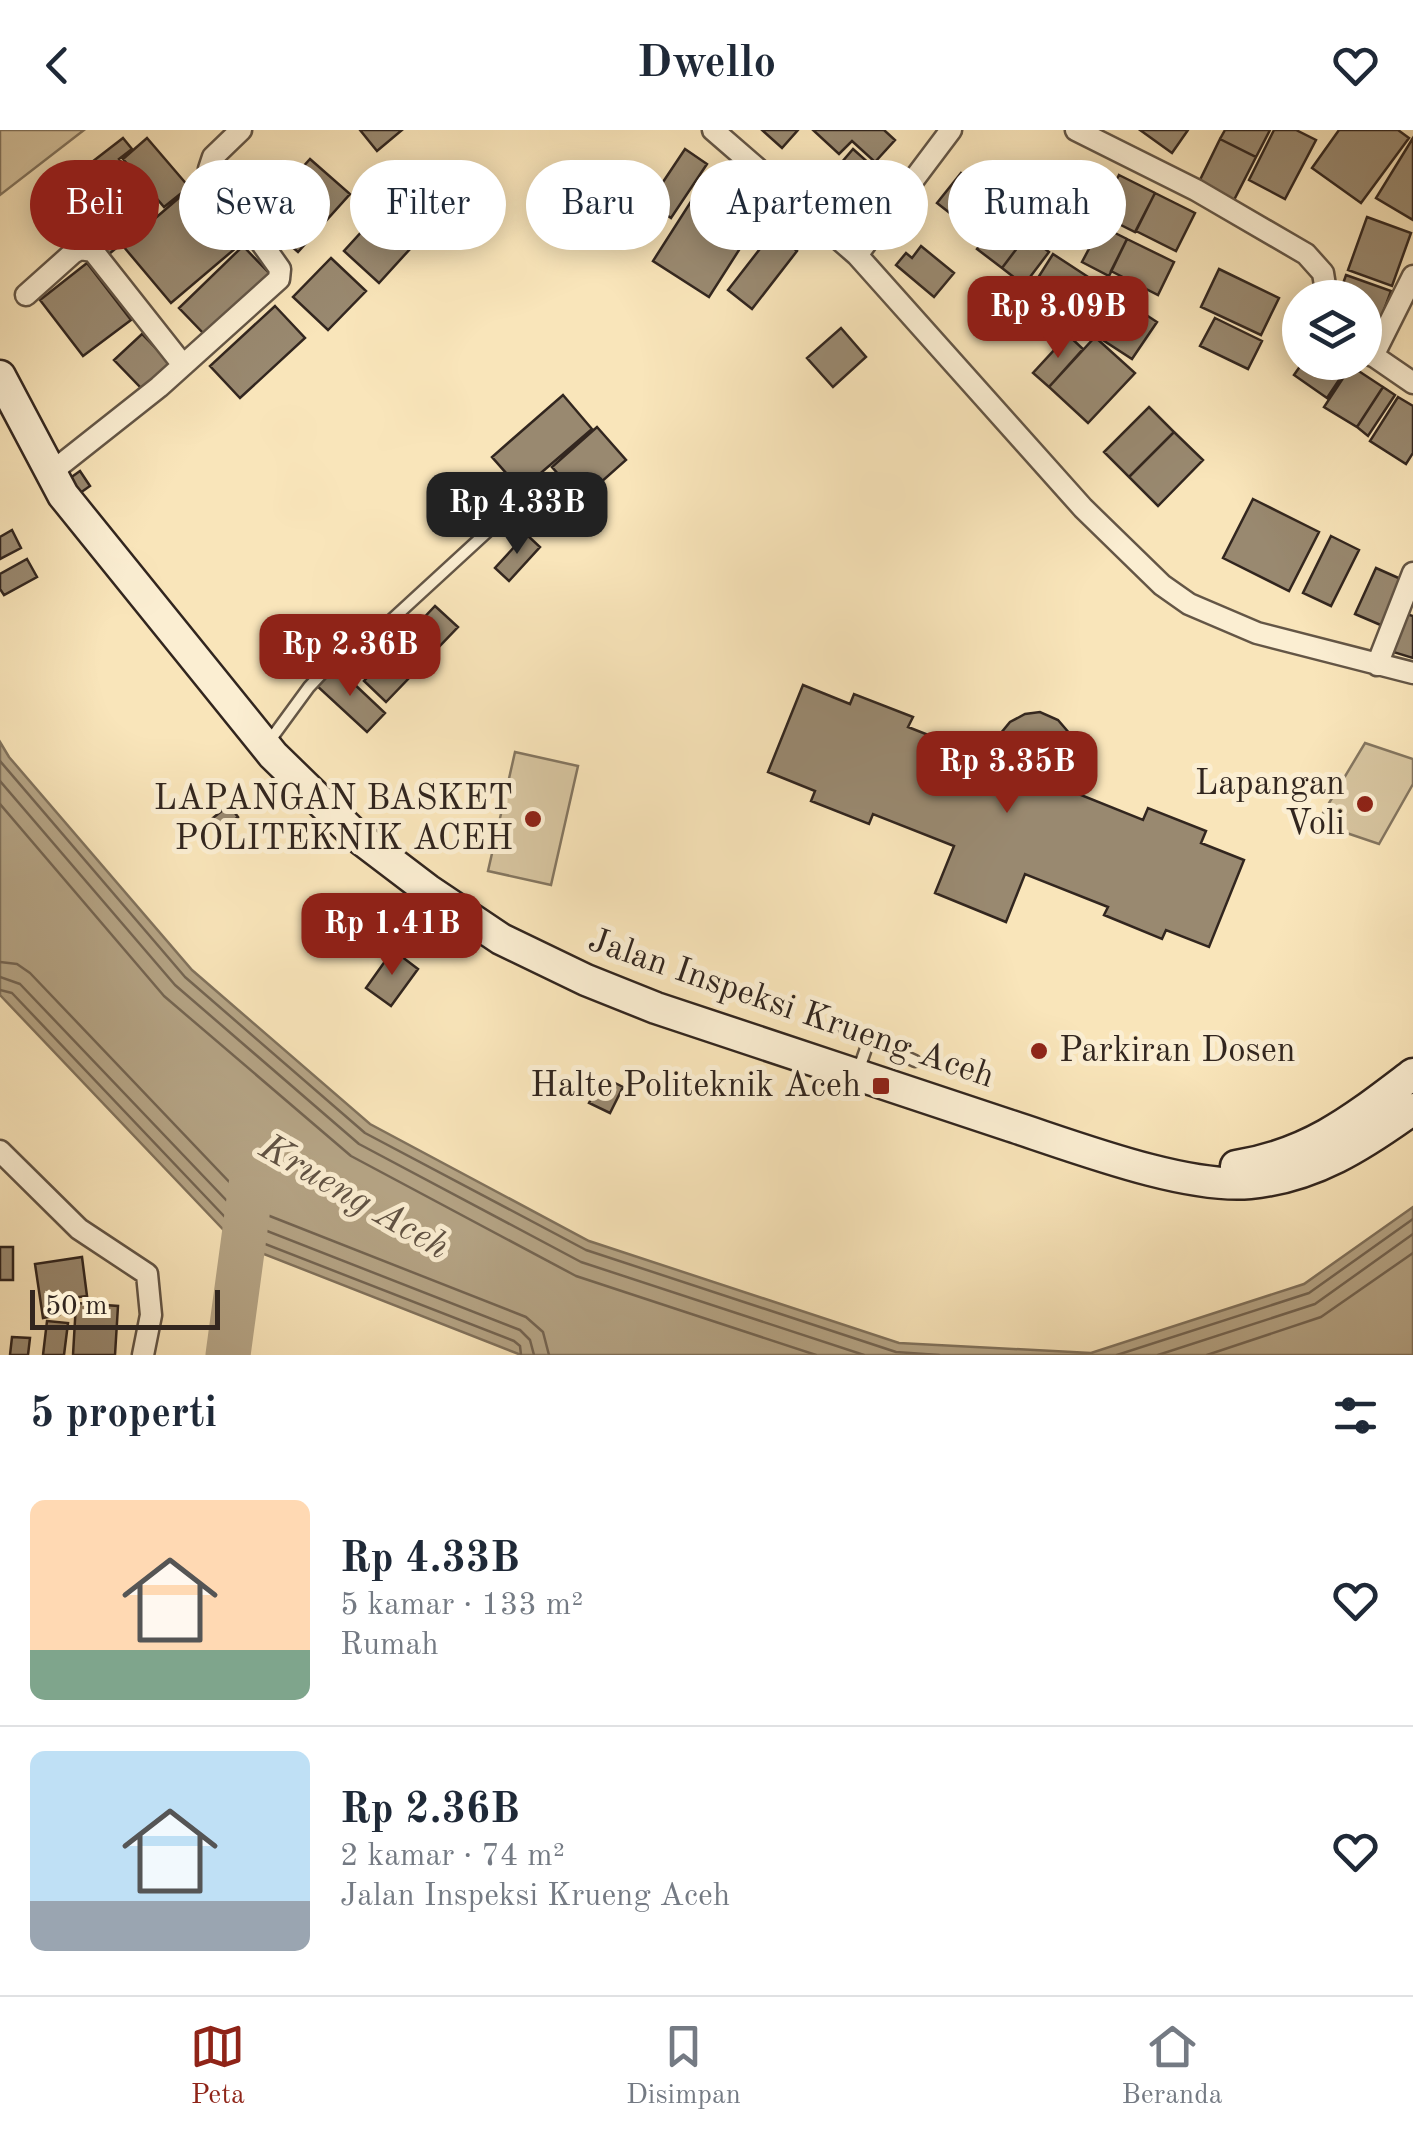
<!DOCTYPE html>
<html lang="id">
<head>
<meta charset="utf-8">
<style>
  :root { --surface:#fff; --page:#f6f6f7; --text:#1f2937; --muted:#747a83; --line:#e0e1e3; --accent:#8f2418 }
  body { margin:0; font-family:"Old Standard TT",serif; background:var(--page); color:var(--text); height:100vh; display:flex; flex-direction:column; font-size:38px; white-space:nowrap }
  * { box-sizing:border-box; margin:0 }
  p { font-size:32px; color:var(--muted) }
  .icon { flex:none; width:55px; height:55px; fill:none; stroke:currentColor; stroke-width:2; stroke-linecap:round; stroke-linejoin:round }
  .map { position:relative; height:1225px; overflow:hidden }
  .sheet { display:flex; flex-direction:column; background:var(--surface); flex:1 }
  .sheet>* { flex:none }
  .hud { position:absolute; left:30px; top:30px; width:1355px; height:90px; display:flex; gap:20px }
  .controls { position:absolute; left:1282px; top:150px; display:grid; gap:20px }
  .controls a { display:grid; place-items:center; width:100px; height:100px; border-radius:50%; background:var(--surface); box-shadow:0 5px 25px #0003; font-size:50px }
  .scale { position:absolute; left:30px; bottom:25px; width:190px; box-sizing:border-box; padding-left:10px; border:5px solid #32261f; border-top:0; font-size:28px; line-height:35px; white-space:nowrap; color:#32261f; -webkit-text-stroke:8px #fbeed2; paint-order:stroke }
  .price { position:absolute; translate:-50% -85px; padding:0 22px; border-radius:20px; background:var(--accent); color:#fff; font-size:32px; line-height:65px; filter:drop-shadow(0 2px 5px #0008) }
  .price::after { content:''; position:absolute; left:50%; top:60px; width:30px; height:22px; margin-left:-15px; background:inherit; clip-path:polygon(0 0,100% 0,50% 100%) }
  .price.active { background:#222; color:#fff }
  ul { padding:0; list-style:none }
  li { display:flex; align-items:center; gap:30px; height:250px; padding:0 30px }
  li+li { border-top:2px solid var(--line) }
  li span { display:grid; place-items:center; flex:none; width:280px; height:200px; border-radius:15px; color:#555 }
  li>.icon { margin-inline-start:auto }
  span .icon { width:120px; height:120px; fill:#fffc; stroke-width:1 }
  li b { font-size:42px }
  h2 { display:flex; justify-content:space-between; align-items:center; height:120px; padding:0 30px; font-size:42px }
  .chip { padding:0 35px; border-radius:45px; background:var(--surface); box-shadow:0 5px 25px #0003; font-size:35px; line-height:90px }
  .chip.active { background:var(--accent); color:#fff }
  header { display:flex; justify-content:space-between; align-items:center; height:130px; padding:0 30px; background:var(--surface); font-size:45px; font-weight:700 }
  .menu { display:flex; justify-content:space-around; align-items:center; height:140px; border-top:2px solid var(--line); background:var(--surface); font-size:28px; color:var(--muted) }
  .menu a { display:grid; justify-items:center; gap:5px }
  .menu .active { color:var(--accent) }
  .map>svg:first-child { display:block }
  .green { fill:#d7c5a0; stroke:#847660; stroke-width:2.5 }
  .water { fill:#b5a485; stroke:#81725c; stroke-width:2.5 }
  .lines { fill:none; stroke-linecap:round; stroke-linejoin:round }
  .shore { stroke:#746552; stroke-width:2.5 }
  .river { stroke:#b5a485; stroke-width:45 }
  .building { fill:#998970; stroke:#32261f; stroke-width:2.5 }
  .lane-casing { stroke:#645646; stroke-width:15 }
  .street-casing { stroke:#645646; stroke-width:25 }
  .secondary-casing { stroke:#32261f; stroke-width:35 }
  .lane { stroke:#fbeed2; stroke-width:10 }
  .street { stroke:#fbeed2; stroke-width:20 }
  .secondary { stroke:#fbeed2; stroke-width:30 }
  .poi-dot { fill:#8f2418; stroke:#fbeed2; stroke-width:4 }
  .labels { text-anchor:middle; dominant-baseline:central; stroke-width:10; stroke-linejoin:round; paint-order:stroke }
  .poi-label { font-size:35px; fill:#32261f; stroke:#fbeed2; text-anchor:end }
  .street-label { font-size:35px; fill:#32261f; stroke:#fbeed2 }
  .water-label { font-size:38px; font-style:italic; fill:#605243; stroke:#fbeed2 }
</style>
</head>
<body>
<header><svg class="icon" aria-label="back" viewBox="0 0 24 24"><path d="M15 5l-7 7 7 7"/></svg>Dwello<svg class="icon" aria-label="heart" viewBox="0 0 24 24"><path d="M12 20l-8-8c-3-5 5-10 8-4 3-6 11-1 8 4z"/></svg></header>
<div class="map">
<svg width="1413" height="1225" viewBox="0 0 1413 1225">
  <rect width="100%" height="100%" fill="#f9e5ba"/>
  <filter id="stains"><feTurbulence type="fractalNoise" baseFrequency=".002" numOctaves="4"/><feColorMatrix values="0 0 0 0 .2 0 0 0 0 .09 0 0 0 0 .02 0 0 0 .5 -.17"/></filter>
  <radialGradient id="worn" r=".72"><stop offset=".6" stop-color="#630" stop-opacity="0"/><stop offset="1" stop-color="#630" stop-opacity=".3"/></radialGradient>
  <!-- green -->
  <path class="green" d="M0,0H84L0,65Z
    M1365,613L1413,629V654L1379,714L1317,693Z
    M515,622L578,636L551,755L488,741Z"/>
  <!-- water -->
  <path class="water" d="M0,612L9,627L192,840L370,994L589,1111L899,1213L1091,1223L1304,1154L1413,1077V1225H521L236,1113L0,865Z"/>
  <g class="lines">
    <!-- shore -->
    <path class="shore" d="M0,631L185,847L365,1003L586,1120L896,1222L939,1225
      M0,651L175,855L359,1014L581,1132L864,1225
      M0,674L164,866L351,1026L576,1146L816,1225
      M0,832L17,834L30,843L257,1081L526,1187L543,1202L549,1225
      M0,847L20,854L249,1094L520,1200L530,1210L534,1225
      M0,860L12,863L242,1105L514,1211L520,1216L521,1225
      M1117,1225L1309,1163L1413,1089
      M1158,1225L1315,1174L1413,1104
      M1207,1225L1321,1187L1413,1123"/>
    <!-- river -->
    <path class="river" d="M228,1225L251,1055"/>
  </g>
  <!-- building -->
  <path class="building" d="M360,0H402L377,21Z
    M762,0H798L782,18Z
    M813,0H884L895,10L875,32L852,11L839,24Z
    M1140,0H1188L1172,23Z
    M1225,0H1270L1256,27L1220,9Z
    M1274,0H1296L1316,10L1285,69L1249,50Z
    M1339,0H1398L1409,8L1361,73L1312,38Z
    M123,8L132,19L119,29L127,40L65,88L48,66Z
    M147,8L189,57L164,77L123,29Z
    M1413,8V90L1376,68Z
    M1220,9L1256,27L1233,72L1198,54Z
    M685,19L707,34L671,88L649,73Z
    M853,19L871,35L843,68L825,52Z
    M310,29L350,64L298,122L258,87Z
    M129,41L145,60L98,97L83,77Z
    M961,43L1002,74L978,105L937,73Z
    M1119,45L1155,63L1135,102L1099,84Z
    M195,54L244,111L171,173L123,116Z
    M699,59L755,95L709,167L653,131Z
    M148,62L155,70L146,77L154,87L109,124L101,115L107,109L100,100Z
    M1155,63L1195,83L1176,121L1136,101Z
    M1002,86L1027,105L1002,138L977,119Z
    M375,87L410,119L379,153L344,121Z
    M1367,87L1411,103L1392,156L1348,140Z
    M1101,96L1127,109L1109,146L1082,132Z
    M773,102L797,121L752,179L728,160Z
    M1027,105L1049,122L1024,155L1002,138Z
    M1127,109L1174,132L1158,165L1111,141Z
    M243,116L271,145L206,206L179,178Z
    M921,116L954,143L934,167L896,135L906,123L912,128Z
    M1053,124L1157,192L1132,229L1029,162Z
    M331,128L366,161L328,200L293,167Z
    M87,133L131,190L83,226L40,170Z
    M1219,139L1279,168L1261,205L1201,177Z
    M1346,145L1391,161L1380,191L1365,186V168H1338Z
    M275,176L305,208L240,268L210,236Z
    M1215,188L1262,211L1248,239L1200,216Z
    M841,198L866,227L833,257L807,228Z
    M142,204L170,233L142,259L114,230Z
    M1068,205L1083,219L1049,257L1033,243Z
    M1095,207L1135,243L1088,293L1049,257Z
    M1303,232H1351L1327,268L1294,245Z
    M1351,236L1383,257L1357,297L1324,277Z
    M1383,257L1395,265L1368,306L1357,297Z
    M563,265L592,299L521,360L492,327Z
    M1398,267L1413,276V323L1406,334L1370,311Z
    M1149,277L1174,302L1129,347L1104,322Z
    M597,297L626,330L581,370L552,337Z
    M1174,302L1203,330L1158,376L1129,347Z
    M80,341L90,356L73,368L63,353Z
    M1253,369L1319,402L1289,461L1223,428Z
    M12,400L21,418L0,429V407Z
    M526,404L540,417L509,451L495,438Z
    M1331,406L1359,420L1331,476L1303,463Z
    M27,429L37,447L4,465L0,459V444Z
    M1376,438L1403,450L1383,496L1355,484Z
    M435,476L458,497L386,572L364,551Z
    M1403,483L1413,486V528L1390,521Z
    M334,535L385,583L367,602L316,555Z
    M803,555L850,574L854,564L913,587L908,597L989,629L1001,603L1010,592L1025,584L1040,582L1058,590L1070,604L1072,622L1061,657L1143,690L1148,678L1206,701L1201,713L1244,730L1209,817L1166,800L1162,809L1104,785L1108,777L1025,744L1006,792L935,763L954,716L873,684L869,694L811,671L815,661L768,642Z
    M229,675L238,687L217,703L208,692Z
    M393,820L418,839L391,876L366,858Z
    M603,947L623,957L610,983L589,973Z
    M0,1117H13V1150H0Z
    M82,1127L87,1166L56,1170L59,1185L43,1188L35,1134Z
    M76,1173L118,1176L115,1225H73Z
    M47,1191L68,1193L64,1225H43Z
    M12,1207L30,1208L28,1225H10Z"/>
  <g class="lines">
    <defs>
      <path id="lane" d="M268,613L309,557L325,540L375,505L511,380
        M839,895L869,910L857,944
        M869,910L915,931"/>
      <path id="street" d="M713,0L857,125L1083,378L1162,455L1189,474L1257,503L1413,543
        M1076,0L1196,60L1306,124L1323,143L1327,168
        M857,125L951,0
        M26,165L73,123L80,119L93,121L183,235
        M1365,220L1413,253
        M1373,226L1413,146
        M49,344L159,257L279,149L280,139L209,39L213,27L241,0
        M1377,535L1413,443
        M0,1021L79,1099L147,1144L151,1185L143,1225"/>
      <path id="secondary" d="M0,246L63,365L273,625L353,703L428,760L501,809L586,850L656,878C773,917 891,956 1008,995C1073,1016 1184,1059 1250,1053C1314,1047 1363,1015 1413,979
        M1236,1036C1311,1024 1355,988 1413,944"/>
    </defs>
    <!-- lane casing -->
    <use href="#lane" class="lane-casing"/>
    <!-- street casing -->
    <use href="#street" class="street-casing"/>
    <!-- secondary casing -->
    <use href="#secondary" class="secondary-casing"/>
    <!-- lane -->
    <use href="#lane" class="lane"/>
    <!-- street -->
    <use href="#street" class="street"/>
    <!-- secondary -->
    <use href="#secondary" class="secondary"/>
  </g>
  <!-- markers -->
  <g class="poi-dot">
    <circle cx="1365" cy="674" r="10"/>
    <circle cx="533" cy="689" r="10"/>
    <circle cx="1039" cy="921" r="10"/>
    <rect x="871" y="946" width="20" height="20" rx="5"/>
  </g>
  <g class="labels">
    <!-- poi labels -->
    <g class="poi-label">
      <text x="1345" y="654">Lapangan<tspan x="1345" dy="40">Voli</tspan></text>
      <text x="513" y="669">LAPANGAN BASKET<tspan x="513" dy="40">POLITEKNIK ACEH</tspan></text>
      <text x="1059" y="921" text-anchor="start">Parkiran Dosen</text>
      <text x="861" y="956">Halte Politeknik Aceh</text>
    </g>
    <!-- street labels -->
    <g class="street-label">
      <text transform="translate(791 879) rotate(19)">Jalan Inspeksi Krueng Aceh</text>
    </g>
    <!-- water labels -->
    <g class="water-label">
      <text transform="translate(354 1068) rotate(30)">Krueng Aceh</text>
    </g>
  </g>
  <rect width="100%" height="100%" filter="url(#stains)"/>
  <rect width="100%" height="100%" fill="url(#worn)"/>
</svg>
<div class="controls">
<a><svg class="icon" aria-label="layers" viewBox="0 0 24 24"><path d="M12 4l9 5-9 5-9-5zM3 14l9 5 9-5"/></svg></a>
</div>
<div class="scale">50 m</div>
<b class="price" style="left:1058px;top:231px">Rp 3.09B</b>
<b class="price active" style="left:517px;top:427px">Rp 4.33B</b>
<b class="price" style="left:350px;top:569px">Rp 2.36B</b>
<b class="price" style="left:1007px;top:686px">Rp 3.35B</b>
<b class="price" style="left:392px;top:848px">Rp 1.41B</b>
<div class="hud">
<a class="chip active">Beli</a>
<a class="chip">Sewa</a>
<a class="chip">Filter</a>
<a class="chip">Baru</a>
<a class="chip">Apartemen</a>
<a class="chip">Rumah</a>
</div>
</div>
<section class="sheet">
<h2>5 properti<svg class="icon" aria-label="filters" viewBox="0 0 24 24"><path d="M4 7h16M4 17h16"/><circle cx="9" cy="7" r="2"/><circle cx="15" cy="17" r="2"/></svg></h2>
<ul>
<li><span style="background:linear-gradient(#ffd9b3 75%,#7fa58c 0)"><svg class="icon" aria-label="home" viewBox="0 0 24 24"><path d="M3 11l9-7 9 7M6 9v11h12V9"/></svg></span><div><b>Rp 4.33B</b><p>5 kamar · 133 m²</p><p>Rumah</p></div><svg class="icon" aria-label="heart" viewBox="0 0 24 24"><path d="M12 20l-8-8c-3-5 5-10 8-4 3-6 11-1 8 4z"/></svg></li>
<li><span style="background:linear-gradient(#bfe0f5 75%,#9aa5b1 0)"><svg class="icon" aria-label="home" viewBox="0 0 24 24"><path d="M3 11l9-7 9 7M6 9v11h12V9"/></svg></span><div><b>Rp 2.36B</b><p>2 kamar · 74 m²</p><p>Jalan Inspeksi Krueng Aceh</p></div><svg class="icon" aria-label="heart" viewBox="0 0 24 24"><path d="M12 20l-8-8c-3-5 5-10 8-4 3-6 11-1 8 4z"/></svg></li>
</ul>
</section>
<nav class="menu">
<a class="active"><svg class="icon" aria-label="map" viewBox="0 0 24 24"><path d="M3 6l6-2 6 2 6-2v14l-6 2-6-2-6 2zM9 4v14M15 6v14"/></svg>Peta</a>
<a><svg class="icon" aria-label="saved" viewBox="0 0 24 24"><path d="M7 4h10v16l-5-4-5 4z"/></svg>Disimpan</a>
<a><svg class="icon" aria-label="home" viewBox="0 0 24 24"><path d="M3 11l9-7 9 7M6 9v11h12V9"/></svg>Beranda</a>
</nav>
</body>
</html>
